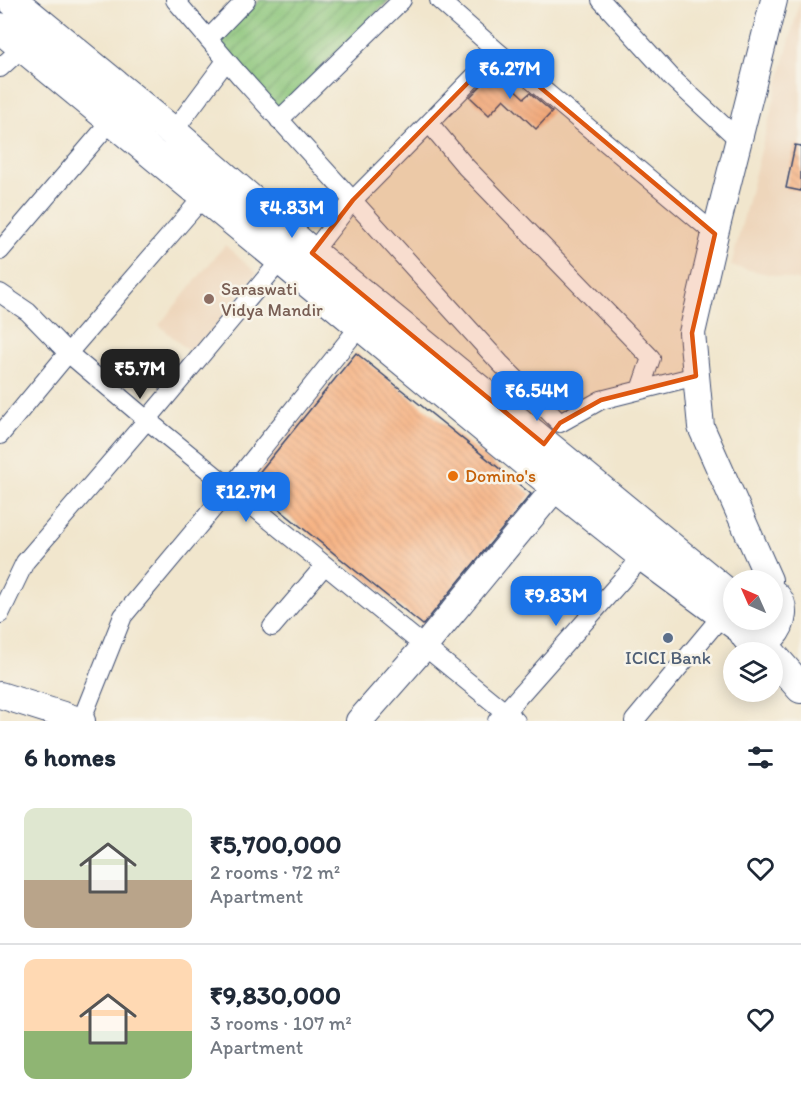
<!DOCTYPE html>
<html lang="en">
<head>
<meta charset="utf-8">
<style>
  :root { --surface:#fff; --page:#f2f2f3; --text:#1f2937; --muted:#747a83; --line:#e0e1e3; --accent:#1a73e8 }
  body { margin:0; font-family:Itim,sans-serif; background:var(--page); color:var(--text); height:100vh; display:flex; flex-direction:column; font-size:22px; white-space:nowrap }
  * { box-sizing:border-box; margin:0 }
  p { font-size:20px; color:var(--muted) }
  .icon { flex:none; width:33px; height:33px; fill:none; stroke:currentColor; stroke-width:2; stroke-linecap:round; stroke-linejoin:round }
  .map { position:relative; height:721px; overflow:hidden }
  .panel { display:flex; flex-direction:column; background:var(--surface); flex:1 }
  .panel>* { flex:none }
  .needle { width:39px; rotate:315deg }
  .buttons { position:absolute; left:723px; top:570px; display:grid; gap:12px }
  .buttons a { display:grid; place-items:center; width:60px; height:60px; border-radius:50%; background:var(--surface); box-shadow:0 3px 15px #0003; font-size:30px }
  .price { position:absolute; translate:-50% -51px; padding:0 14px; border-radius:12px; background:var(--accent); color:#fff; font-size:20px; line-height:39px; filter:drop-shadow(0 2px 3px #0008) }
  .price::after { content:''; position:absolute; left:50%; top:36px; width:18px; height:14px; margin-left:-9px; background:inherit; clip-path:polygon(0 0,100% 0,50% 100%) }
  .price.current { background:#222; color:#fff }
  ul { padding:0; list-style:none }
  li { display:flex; align-items:center; gap:18px; height:150px; padding:0 24px }
  li+li { border-top:2px solid var(--line) }
  li span { display:grid; place-items:center; flex:none; width:168px; height:120px; border-radius:12px; color:#555 }
  li>.icon { margin-inline-start:auto }
  span .icon { width:72px; height:72px; fill:#fffc; stroke-width:1 }
  li b { font-size:26px }
  h2 { display:flex; justify-content:space-between; align-items:center; height:72px; padding:0 24px; font-size:26px }
  .map>svg:first-child { display:block }
  .built { fill:#eed6bb }
  .garden { fill:url(#garden-furrows); stroke:#527a6b; stroke-width:1.5 }
  .building { fill:url(#building-back-hatch) }
  .lines { fill:none; stroke-linecap:round; stroke-linejoin:round }
  .street-casing { stroke:#3b4a6f; stroke-width:20 }
  .secondary-casing { stroke:#3b4a6f; stroke-width:28 }
  .primary-casing { stroke:#3b4a6f; stroke-width:32 }
  .street { stroke:#fff; stroke-width:18 }
  .secondary { stroke:#fff; stroke-width:26 }
  .primary { stroke:#fff; stroke-width:30 }
  .marked { fill:#de5710; fill-opacity:0.2; stroke:#de5710; stroke-width:4.5; stroke-linejoin:round }
  .education-dot { fill:#8d6e63; stroke:#f7f3e8; stroke-width:2 }
  .food-dot { fill:#e8710a; stroke:#f7f3e8; stroke-width:2 }
  .service-dot { fill:#5c6f8a; stroke:#f7f3e8; stroke-width:2 }
  .labels { text-anchor:middle; dominant-baseline:central; stroke-width:5; stroke-linejoin:round; paint-order:stroke }
  .education-label { font-size:18px; fill:#785e54; stroke:#f7f3e8; text-anchor:start }
  .food-label { font-size:18px; fill:#c56008; stroke:#f7f3e8; text-anchor:start }
  .service-label { font-size:18px; fill:#4e5e75; stroke:#f7f3e8 }
</style>
</head>
<body>
<div class="map">
<svg width="801" height="721" viewBox="0 0 801 721">
  <defs>
    <pattern id="garden-furrows" width="10" height="10" patternUnits="userSpaceOnUse" patternTransform="scale(1.5)"><rect width="10" height="10" fill="#89c478"/><path d="M-1 1l2-2M0 10L10 0M9 11l2-2" fill="none" stroke="#6fa066"/></pattern>
    <pattern id="building-back-hatch" width="6" height="6" patternUnits="userSpaceOnUse" patternTransform="scale(1.5)"><rect width="6" height="6" fill="#f7b282"/><path d="M-1 5l2 2M0 0l6 6M5-1l2 2" fill="none" stroke="#d39973"/></pattern>
  </defs>
  <rect width="100%" height="100%" fill="#f7f3e8"/>
  <filter id="ink" filterUnits="userSpaceOnUse"><feTurbulence type="fractalNoise" baseFrequency=".0167" numOctaves="2"/><feDisplacementMap in="SourceGraphic" scale="12" xChannelSelector="R" yChannelSelector="G"/><feConvolveMatrix kernelMatrix="1 2 1 2 8 2 1 2 1" color-interpolation-filters="sRGB"/></filter>
  <filter id="wash" filterUnits="userSpaceOnUse"><feTurbulence type="fractalNoise" baseFrequency=".008" numOctaves="4" result="noise"/><feDisplacementMap in="SourceGraphic" scale="24" xChannelSelector="R" yChannelSelector="G"/><feGaussianBlur stdDeviation="1.35" result="paint"/><feColorMatrix in="noise" values="0 0 0 0 0 0 0 0 0 0 0 0 0 0 0 0 0 1.4 0 .05"/><feComposite in="paint" operator="in"/></filter>
  <g filter="url(#wash)">
    <rect width="100%" height="100%" fill="#f1e6cd"/>
    <!-- built -->
    <path class="built" d="M800,0H801V281L731,266Z
      M225,245L257,273L193,355L159,325Z"/>
    <!-- garden -->
    <path class="garden" d="M260,0H389L274,114L219,41Z"/>
    <g id="blocks">
      <!-- building -->
      <path class="building" d="M495,71L524,98L530,93L552,112L536,129L504,99L489,115L470,97Z
        M795,145L801,146V191L786,188Z
        M356,353L531,494L423,625L249,485Z"/>
    </g>
  </g>
  <g filter="url(#ink)">
    <use href="#blocks" fill-opacity="0" stroke="#3b4a6f" stroke-width="1.5"/>
    <g class="lines">
      <defs>
        <path id="street" d="M175,0L239,75L500,363L560,423L601,400L696,376
          M601,0L672,78L739,140
          M208,39L246,0
          M498,52L715,234
          M0,68L23,47
          M279,120L402,0
          M429,123L498,52L439,0
          M173,132L226,61
          M0,251L112,120
          M0,293L28,312L68,353L147,420L516,721
          M0,435L68,353L204,196
          M0,614L25,562L147,420L281,260L312,253L353,200L429,123L466,167L651,358L640,390
          M272,627L325,565
          M81,721L123,616L231,487L360,326
          M497,721L643,556
          M634,721L729,607"/>
        <path id="secondary" d="M769,580L701,427L692,333L715,234L774,0
          M0,695L82,721
          M359,721L424,647L556,487"/>
        <path id="primary" d="M12,0L173,132L312,253L734,599
          M0,28L556,487L643,556L742,629
          M740,620C752,675 801,615 772,594
          M772,655L801,688"/>
      </defs>
      <!-- street casing -->
      <use href="#street" class="street-casing"/>
      <!-- secondary casing -->
      <use href="#secondary" class="secondary-casing"/>
      <!-- primary casing -->
      <use href="#primary" class="primary-casing"/>
      <!-- street -->
      <use href="#street" class="street"/>
      <!-- secondary -->
      <use href="#secondary" class="secondary"/>
      <!-- primary -->
      <use href="#primary" class="primary"/>
    </g>
  </g>
  <!-- marked area -->
  <path class="marked" d="M498,52L715,234L692,333L696,376L601,400L560,423L544,444L312,253L353,200Z"/>
  <!-- markers -->
  <circle class="education-dot" cx="209" cy="299" r="6"/>
  <circle class="food-dot" cx="453" cy="476" r="6"/>
  <circle class="service-dot" cx="668" cy="638" r="6"/>
  <g class="labels">
    <!-- education labels -->
    <g class="education-label">
      <text x="221" y="289">Saraswati<tspan x="221" dy="21">Vidya Mandir</tspan></text>
    </g>
    <!-- food labels -->
    <g class="food-label">
      <text x="465" y="476">Domino's</text>
    </g>
    <!-- service labels -->
    <g class="service-label">
      <text x="668" y="658">ICICI Bank</text>
    </g>
  </g>
</svg>
<div class="buttons">
<a><svg class="needle" viewBox="-14 -14 28 28"><path d="M0-13l5 13h-10z" fill="#e53935"/><path d="M0 13l5-13h-10z" fill="#747a83"/></svg></a>
<a><svg class="icon" aria-label="layers" viewBox="0 0 24 24"><path d="M12 4l9 5-9 5-9-5zM3 14l9 5 9-5"/></svg></a>
</div>
<b class="price" style="left:510px;top:100px">₹6.27M</b>
<b class="price" style="left:292px;top:239px">₹4.83M</b>
<b class="price current" style="left:140px;top:400px">₹5.7M</b>
<b class="price" style="left:537px;top:422px">₹6.54M</b>
<b class="price" style="left:246px;top:523px">₹12.7M</b>
<b class="price" style="left:556px;top:627px">₹9.83M</b>
</div>
<section class="panel">
<h2>6 homes<svg class="icon" aria-label="filters" viewBox="0 0 24 24"><path d="M4 7h16M4 17h16"/><circle cx="9" cy="7" r="2"/><circle cx="15" cy="17" r="2"/></svg></h2>
<ul>
<li><span style="background:linear-gradient(#dfe7d0 60%,#b9a48a 0)"><svg class="icon" aria-label="home" viewBox="0 0 24 24"><path d="M3 11l9-7 9 7M6 9v11h12V9"/></svg></span><div><b>₹5,700,000</b><p>2 rooms · 72 m²</p><p>Apartment</p></div><svg class="icon" aria-label="heart" viewBox="0 0 24 24"><path d="M12 20l-8-8c-3-5 5-10 8-4 3-6 11-1 8 4z"/></svg></li>
<li><span style="background:linear-gradient(#ffd9b3 60%,#8fb573 0)"><svg class="icon" aria-label="home" viewBox="0 0 24 24"><path d="M3 11l9-7 9 7M6 9v11h12V9"/></svg></span><div><b>₹9,830,000</b><p>3 rooms · 107 m²</p><p>Apartment</p></div><svg class="icon" aria-label="heart" viewBox="0 0 24 24"><path d="M12 20l-8-8c-3-5 5-10 8-4 3-6 11-1 8 4z"/></svg></li>
</ul>
</section>
</body>
</html>
